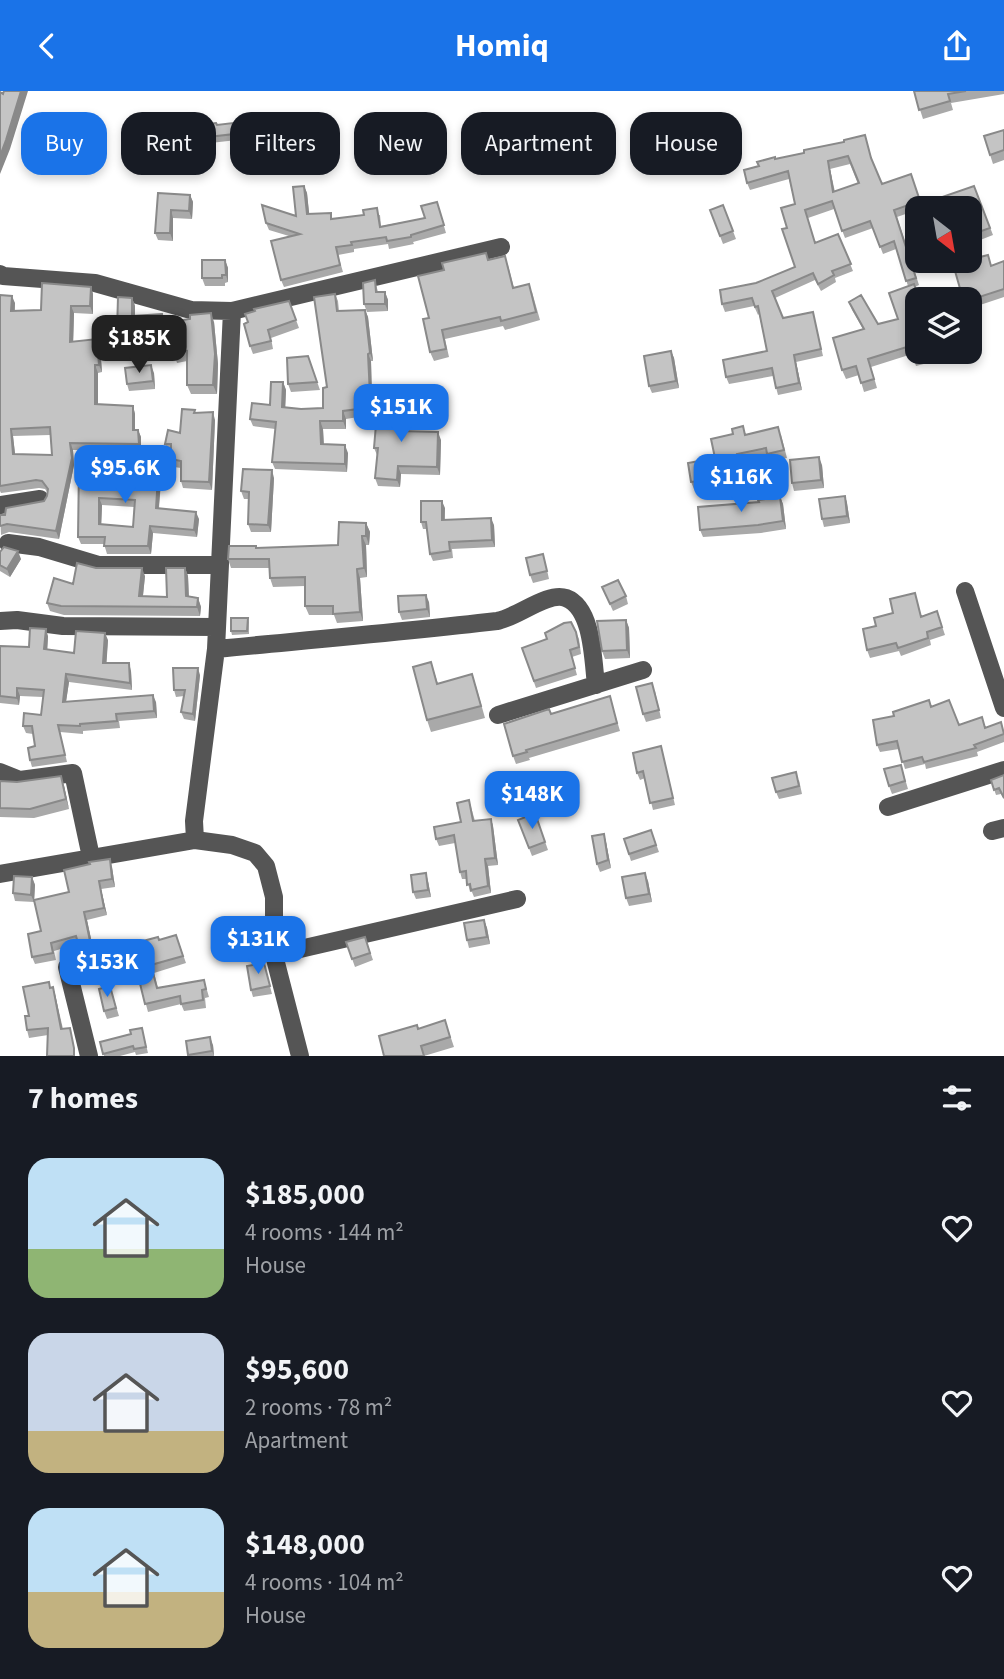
<!DOCTYPE html>
<html lang="en">
<head>
<meta charset="utf-8">
<style>
  :root { --surface:#171b24; --page:#242831; --text:#f1f3f6; --muted:#9ea1a6; --accent:#1a73e8 }
  body { margin:0; font-family:"Source Sans 3",sans-serif; background:var(--page); color:var(--text); height:100vh; display:flex; flex-direction:column; font-size:26px; white-space:nowrap }
  * { box-sizing:border-box; margin:0 }
  p { font-size:23px; color:var(--muted) }
  .icon { flex:none; width:38px; height:38px; fill:none; stroke:currentColor; stroke-width:2; stroke-linecap:round; stroke-linejoin:round }
  .map { position:relative; height:965px; overflow:hidden }
  .panel { display:flex; flex-direction:column; background:var(--surface); flex:1 }
  .panel>* { flex:none }
  .top-card { position:absolute; left:21px; top:21px; width:962px; height:63px; display:flex; gap:14px }
  .needle { width:46px; rotate:149deg }
  .tools { position:absolute; left:905px; top:105px; display:grid; gap:14px }
  .tools a { display:grid; place-items:center; width:77px; height:77px; border-radius:14px; background:var(--surface); box-shadow:0 4px 10px #0003; font-size:35px }
  .price { position:absolute; translate:-50% -60px; padding:0 16px; border-radius:14px; background:var(--accent); color:#fff; font-size:23px; line-height:46px; filter:drop-shadow(0 2px 4px #0008) }
  .price::after { content:''; position:absolute; left:50%; top:42px; width:21px; height:16px; margin-left:-10px; background:inherit; clip-path:polygon(0 0,100% 0,50% 100%) }
  .price.on { background:#222; color:#fff }
  ul { padding:0; list-style:none }
  li { display:flex; align-items:center; gap:21px; height:175px; padding:0 28px }
  li span { display:grid; place-items:center; flex:none; width:196px; height:140px; border-radius:21px; color:#555 }
  li>.icon { margin-inline-start:auto }
  span .icon { width:84px; height:84px; fill:#fffc; stroke-width:1 }
  li b { font-size:30px }
  h2 { display:flex; justify-content:space-between; align-items:center; height:84px; padding:0 28px; font-size:30px }
  .chip { padding:0 24px; border-radius:21px; background:var(--surface); box-shadow:0 4px 10px #0003; font-size:24px; line-height:63px }
  .chip.on { background:var(--accent); color:#fff }
  header { display:flex; justify-content:space-between; align-items:center; height:91px; padding:0 28px; background:var(--accent); color:#fff; font-size:32px; font-weight:700 }
  .map>svg:first-child { display:block }
  .lines { fill:none; stroke-linecap:round; stroke-linejoin:round }
  .minor { stroke:#555; stroke-width:18 }
  .wall { fill:#a9a9a9; fill-rule:evenodd }
  .shaded-wall { fill:#898989 }
  .building { fill:#c4c4c4; stroke:#898989; stroke-width:2; fill-rule:evenodd }
</style>
</head>
<body>
<header><svg class="icon" aria-label="back" viewBox="0 0 24 24"><path d="M15 5l-7 7 7 7"/></svg>Homiq<svg class="icon" aria-label="share" viewBox="0 0 24 24"><path d="M12 15V3M7 8l5-5 5 5M5 13v7h14v-7"/></svg></header>
<div class="map">
<svg width="1004" height="965" viewBox="0 0 1004 965">
  <rect width="100%" height="100%" fill="#fff"/>
  <g class="lines">
    <!-- minor -->
    <path class="minor" d="M0,183L3,185L95,192L191,219L232,220L501,156
      M0,414L40,408
      M8,452L39,456L99,474H220
      M965,500L1004,617
      M0,530L17,529L63,535L216,536
      M216,558C309,549 403,541 497,530C516,527 548,500 566,507C593,517 593,570 596,594
      M498,624L643,579
      M0,681L20,689L73,682L91,766
      M888,716L1004,679
      M992,740L1004,737
      M195,749L194,730L216,558L232,220
      M0,783L195,749L232,754L255,762L266,775L274,806V864L300,965
      M274,864L517,808
      M67,876L89,965"/>
  </g>
  <!-- wall -->
  <path class="wall" d="M914,0H1004V3L951,12L953,19L923,28Z
    M233,32L236,39L237,49L166,57L164,51L217,34Z
    M1004,39V69L993,73L984,45Z
    M865,44L873,72L882,93L911,83L923,117H917V119L897,126L919,194L915,196L917,261H937L939,269L916,275L912,263L871,276L877,297L864,301L859,284L846,288L842,279L863,238L852,219L849,211L878,233L898,228L908,195L896,158L883,163L873,137L845,147L834,118L808,127L815,152L838,143L853,180L835,187L836,191L821,200L815,189L775,207L783,227L813,221L823,265L796,271L802,299L778,304L773,285L729,293L726,286L767,260L759,223L758,224L754,215L725,221L722,213L756,192L795,176L787,137L795,113L789,88L750,99L747,92L759,75L775,68L804,62L844,51ZM850,73L858,93L835,101L830,78Z
    M304,95L307,102L309,123L333,128L380,124L381,135L425,127L439,118L446,142L413,151L414,153L389,158L388,153L354,158V161L338,164L343,181L284,196L281,189L289,145L269,139L266,132L296,125Z
    M974,95L993,144L970,153V117Z
    M158,102L190,104L193,111L192,128L173,127V150L158,149L155,142Z
    M723,114L736,148L723,153L710,119Z
    M225,169L228,177V191L225,192V195H205L202,187Z
    M489,169L508,174L514,197L532,201L540,229L505,239L503,235L445,248L449,266L434,270L430,261L429,227Z
    M1004,170V206L971,217L979,263L967,265L965,261H970V208L991,175Z
    M375,189L378,201H385L388,209V220L367,221L364,213Z
    M91,196L93,203V223L74,222L73,250L100,256L102,281L98,282V313L133,315L135,323V339H138L141,346V360L73,359L74,374L59,448L9,441L1,444L0,424H5L44,410L47,405L48,402L45,398L39,397L1,402L0,400V204L15,212V220L41,219ZM50,344L52,364L15,363L13,345Z
    M335,203L338,210L339,220L365,219L368,226L373,270H371L372,303L375,311L377,323L346,328V338H323L324,353L348,362L347,381L275,378L272,371L275,338L253,335L250,328L270,314L283,291L286,299L285,316L301,318L323,317L327,296Z
    M132,207L135,215V225L165,231L166,251L151,252L150,249L120,248L117,240Z
    M289,210L299,237L271,247L273,258L253,263L250,255L248,231Z
    M214,231L218,273L217,303H191L187,294V270L177,272L174,262Z
    M671,260L674,267L679,297L652,302L649,295Z
    M308,265L320,299L291,301L288,293Z
    M154,282L155,298L129,300L127,293Z
    M405,320L403,340L441,349L440,384L401,383L400,396L378,395L375,387L377,364L374,357Z
    M196,322L215,329L212,399L183,397L181,390V377L174,376L171,368V361H168L165,353L180,342Z
    M746,344H781L787,367L770,371L768,365L739,371L743,392L694,398L691,391Z
    M822,374L824,397L794,400L792,392Z
    M162,378L159,417L199,428L197,446L153,442L151,463H107L104,453H81L78,446L91,379L114,380ZM102,414L134,416L133,436L101,434Z
    M274,387L271,441H251L248,433V408H244L241,400Z
    M845,405L847,412L850,432L824,436L822,428Z
    M780,406L783,413L786,438L761,442L703,446L700,439Z
    M445,417V429L494,434L495,456L452,458L453,467L433,470L430,463L427,438H423L421,431Z
    M366,432L370,441L369,454H366L367,486L360,487L363,530L337,532L334,524H309L305,515V495L273,496L270,487V477H231L228,468L257,457L338,454Z
    M0,461L21,468L10,486L0,480Z
    M545,470L549,488L533,492L530,484Z
    M96,477L145,485L143,505L167,506L185,477L188,485L189,505L198,507L201,516L200,525L64,524L50,520L47,512Z
    M602,496L626,505L628,513L613,520Z
    M917,509L921,525L937,520L945,544L930,549L931,554L901,565L899,560L870,567L867,559L876,535L893,522Z
    M429,511L430,526L402,529L399,521Z
    M248,527L249,531V543L232,544L231,540Z
    M626,529L629,537L630,567L605,568L602,560Z
    M576,541L579,548L581,563L572,566L577,584L536,597L522,557L547,548L545,542Z
    M48,545L47,558L74,562L108,549L106,572L131,580L132,599L69,591L66,610L156,611L157,627L119,630L120,637L83,640V643L60,641L67,671L32,676L30,669L35,655L33,643L26,642L23,635L41,624L43,606L20,605L19,614L0,612V555L29,556Z
    M431,571L438,593L476,595L485,627L431,641L427,629Z
    M200,584L195,630L184,628L181,621L184,605L176,606L174,599Z
    M655,600L661,627L646,631L643,623Z
    M612,613L620,640L529,667L530,669L516,673L513,665L551,623Z
    M931,616L959,634L985,636L1004,640V651L977,661L978,665L926,678L925,673L905,678L899,658L880,661L877,654L894,625Z
    M661,655L675,714L653,719L645,687L640,689L637,682Z
    M901,674L908,698L892,703L889,695Z
    M1004,684V708L1001,703L996,704L991,689Z
    M799,689L802,703L779,708L776,701Z
    M0,690L64,695L69,718L34,727L0,726Z
    M469,709L475,730L491,728L493,735L498,774L488,775L491,802L474,806L472,801H470L467,788H462L460,781L455,752L439,755L436,748L461,731Z
    M535,722L548,759L532,765L518,729Z
    M651,739L659,761L631,770L624,748Z
    M604,743L606,751L611,777L600,781L597,773Z
    M112,776L115,796L101,798L107,824L87,829L93,857L81,860L78,853L54,860L56,869L35,873L32,866L41,840L69,801Z
    M32,786L35,794L34,811L15,810L13,802Z
    M428,790L431,806L416,808L413,801Z
    M648,790L652,811L629,815L626,807Z
    M484,829L487,837L490,853L469,857L467,849Z
    M176,844L186,872L154,882L158,897L204,889L209,906L205,907L206,917L184,920L181,913L148,921L136,876L120,881L117,873L159,849Z
    M365,846L373,869L355,876L346,851Z
    M264,872L272,903L253,906L251,899Z
    M110,895L119,925L107,928L104,920Z
    M51,896H53L55,903L63,938L72,944H48L29,947L27,939L29,925Z
    M445,929L454,956L424,965H384L418,938Z
    M142,937L148,962L136,964L135,961L120,965H104L100,951L131,943Z
    M186,950L213,954L214,965H188Z"/>
  <!-- shaded-wall -->
  <path class="shaded-wall" d="M21,0H28L10,58L0,83V65Z
    M828,70L830,78L836,109L833,101Z
    M304,95L307,102L310,130L307,123Z
    M190,104L193,111L192,128L189,120Z
    M171,119L173,127V150L170,142Z
    M225,169L228,177V191L226,184Z
    M91,196L93,203V223L90,215Z
    M385,201L388,209V220L385,213Z
    M12,205L15,212L14,227L11,220Z
    M132,207L135,215V233L132,225Z
    M970,214L971,219L979,263L976,254Z
    M71,215L74,222L73,258L70,251Z
    M365,219L368,226L373,270L370,262Z
    M211,222L214,231L218,273L217,303L213,294Z
    M162,223L165,231L166,251L164,243Z
    M97,248L100,256L102,281L99,274Z
    M671,260L674,267L679,297L676,290Z
    M368,263L371,270L372,311L370,304Z
    M794,264L796,271L802,299L799,292Z
    M95,274L98,282V320L95,313Z
    M151,274L154,282L155,298L153,290Z
    M283,291L286,299L285,323L282,316Z
    M402,312L405,320L402,347L399,340Z
    M133,315L135,323V347L133,339Z
    M343,320L346,328V338L343,330Z
    M213,321L215,329L212,399L209,391Z
    M320,330L323,338L324,361L321,353Z
    M11,338L13,345L16,371L13,363Z
    M138,339L141,346V360L139,353Z
    M438,341L441,349L440,384L437,376Z
    M70,352L73,359L74,374L59,448L56,440Z
    M345,354L348,362L347,381L345,373Z
    M737,363L739,371L743,392L740,385Z
    M819,366L822,374L824,397L821,389Z
    M159,370L162,378L158,425L156,417Z
    M398,375L401,383L400,396L397,389Z
    M272,379L274,387L271,441L268,434Z
    M845,405L847,412L850,432L847,425Z
    M780,406L783,413L786,438L783,430Z
    M99,407L102,414L101,441L99,433Z
    M442,410L445,417L444,436L442,429Z
    M196,421L199,428L197,446L194,439Z
    M491,427L494,434L495,456L492,449Z
    M366,432L370,441L369,454L366,445Z
    M150,435L153,442L151,463L148,455Z
    M362,445L366,454L367,486L364,477Z
    M18,460L21,468L10,486L7,478Z
    M142,477L145,485L142,513L139,505Z
    M185,477L188,485L189,514L186,505Z
    M357,478L360,487L363,530L360,521Z
    M426,504L429,511L430,526L427,518Z
    M198,507L201,516L200,525L197,516Z
    M626,529L629,537L630,567L627,559Z
    M46,538L48,545L47,565L44,558Z
    M105,542L108,549L106,580L103,572Z
    M129,572L131,580L132,599L130,592Z
    M198,577L200,584L195,630L193,623Z
    M66,583L69,591L65,618L63,611Z
    M17,597L20,605L19,614L17,607Z
    M153,604L156,611L157,627L154,620Z
    M61,685L64,695L69,718L66,708Z
    M491,728L493,735L498,774L495,767Z
    M604,743L606,751L611,777L608,769Z
    M110,768L112,776L115,796L112,788Z
    M485,768L488,775L491,802L488,795Z
    M426,782L428,790L431,806L428,799Z
    M645,782L648,790L652,811L649,803Z
    M32,786L35,794L34,811L31,804Z
    M99,790L101,798L107,824L104,817Z
    M84,821L87,829L93,857L90,850Z
    M484,829L487,837L490,853L487,846Z
    M53,896L55,903L64,946L61,938Z
    M210,946L213,954L214,965L212,960Z"/>
  <!-- building -->
  <path class="building" d="M4,0H21L6,49L0,65V1L3,3Z
    M914,0H966L948,3L950,10L919,19Z
    M216,32L217,34L233,32L234,43L164,51L163,38Z
    M1004,39V59L990,64L984,45Z
    M865,44L871,67L882,93L911,83L920,110L894,119L916,187L906,190L894,150L880,156L870,130L842,140L832,110L805,119L815,152L838,143L851,173L832,180L834,184L818,193L813,182L772,200L783,227L813,221L821,258L794,264L799,292L776,297L772,277L726,286L723,269L767,260L758,215L755,216L752,207L722,213L720,199L756,192L795,176L782,138L787,137L781,117L795,113L788,80L747,92L744,79L759,75L757,71L775,66V68L804,62V59L844,51V49ZM848,65L859,92L833,101L828,70Z
    M304,95L307,123L331,122V128L364,124L363,119L377,117L380,136L425,127L421,115L437,111L444,134L411,144V146L387,150L386,146L351,151L352,154L336,156L340,174L281,189L271,150L300,143L266,132L262,114L296,125L293,96Z
    M974,95L990,137L970,144V117H946L942,106Z
    M158,102L190,104L189,120L171,119L170,142H155Z
    M723,114L733,140L720,145L710,119Z
    M486,162L488,169L505,165L513,197L529,193L536,221L501,230L500,226L442,239L446,258L430,261L423,228L429,227L418,185L444,179L442,172Z
    M988,164L991,175L1004,170V198L970,209V208H963L955,180L977,173L976,167Z
    M202,169H225L226,184H222V187H202Z
    M375,189L376,201H385V213H364L363,192Z
    M42,192L91,196L90,215H71L70,251L97,248L99,274H95V313L133,315V339H138L139,353L70,352L72,367L56,440L7,433L0,435V424H5L6,417L44,410L47,405L48,398L42,390L36,389L0,395V204L12,205L11,220L41,219ZM50,336L52,364L13,363L11,338Z
    M914,193L919,208H917V261H936L913,267L910,255L868,268L874,288L861,292L856,275L842,279L833,247L864,238L849,211L861,204L878,233L898,228L889,202Z
    M335,203L337,220L365,219L370,262L368,263L370,304L372,303L374,316L343,320V330H320L321,353L345,354V373L272,371L276,331L250,328L252,312L270,314L271,291H283L282,316L301,318L323,317V297L327,296L314,206Z
    M118,206L132,207V225L162,223L164,243L148,244V241L117,240Z
    M289,210L296,229L268,239L271,250L250,255L244,233L248,231L245,223L255,220L254,218Z
    M970,217L976,254L970,255Z
    M211,222L215,263L213,294H187V260L174,262L170,231L190,228V224Z
    M671,260L676,290L649,295L644,265Z
    M308,265L317,291L288,293L287,267Z
    M151,274L153,290L127,293L125,277Z
    M378,310L402,312L399,340L438,341L437,376L398,375L397,389L375,387L378,357H374Z
    M182,318L195,319L194,322L213,321L209,391L181,390V370L171,368V353H165L168,339L180,342Z
    M743,335L745,344L778,336L784,359L767,363L766,357L737,363L740,385L691,391L688,372L715,367L711,348L733,343L732,338Z
    M819,366L821,389L792,392L790,369Z
    M159,370L156,417L196,421L194,439L150,435L148,455H104L105,446H78L79,376L90,375V379L114,380V373ZM99,407L135,409L133,436L99,433Z
    M243,378L272,379L268,434L248,433L249,401L241,400Z
    M845,405L847,425L822,428L819,408Z
    M780,406L783,430L758,434L700,439L698,416L759,411L758,409Z
    M421,410H442V429L491,427L492,449L449,451L450,460L430,463L426,431H421Z
    M339,431L366,432V445H362L364,477L357,478L360,521L333,523V515H305V486L270,487L269,468H228L229,455H256V457L338,454Z
    M4,456L18,460L7,478L0,474V461Z
    M543,463L547,480L530,484L526,467Z
    M77,472L96,477H142L139,505L167,506L166,477H185L186,505L198,507L197,516L61,515L47,512L54,487L73,493Z
    M618,489L626,505L610,513L602,496Z
    M915,502L921,526L937,520L942,536L927,541L928,547L898,557L896,552L867,559L863,538L876,535L874,527L893,522L890,508Z
    M426,504L427,518L399,521L398,505Z
    M231,527H248L247,540H231Z
    M626,529L627,559L602,560L597,530Z
    M571,531L576,541L579,556L570,559L575,577L534,590L522,557L547,548L545,542L564,532Z
    M30,537L46,538L44,558L74,562L76,540L105,542L103,572H129L130,592L66,583L63,611L153,604L154,620L116,623L117,630L80,633V635L58,634L65,664L30,669L28,657L35,655L32,635H23L24,622L41,624L44,599L17,597V607L0,605V555L29,556Z
    M431,571L437,593L472,583L481,615L427,629L413,576Z
    M173,577H198L193,623L181,621L185,599H174Z
    M652,592L659,619L643,623L636,596Z
    M610,605L617,632L526,659L527,661L513,665L504,633L549,618L551,623Z
    M929,609L931,616L949,609L959,634L982,626L985,637L1001,631L1004,643L974,654L976,657L924,671L922,666L902,671L897,650L877,654L873,629L894,625L893,621Z
    M661,655L673,707L650,712L643,680L637,682L633,662Z
    M901,674L905,690L889,695L884,678Z
    M796,681L799,695L776,701L772,687Z
    M1004,684V707L999,697L994,699L991,689Z
    M61,685L66,708L30,718L0,717V690L17,691Z
    M469,709L473,730L491,728L495,767L485,768L488,795L471,799L470,793L467,794L466,780L460,781L454,744L436,748L434,736L461,731L457,712Z
    M535,722L545,751L529,757L518,729Z
    M651,739L656,754L629,763L624,748Z
    M604,743L608,769L597,773L592,745Z
    M110,768L112,788L99,790L104,817L84,821L90,850L78,852L76,845L51,852L53,862L32,866L28,843L41,840L34,809L69,801L64,779L90,773L89,771Z
    M426,782L428,799L413,801L411,784Z
    M645,782L649,803L626,807L622,786Z
    M14,785L32,786L31,804L13,802Z
    M484,829L487,846L467,849L464,832Z
    M176,844L183,865L151,874L157,897L204,889L206,898L202,899L203,909L181,913L180,905L145,913L134,868L117,873L113,858L158,846L159,849Z
    M365,846L370,862L352,868L346,851Z
    M264,872L270,895L251,899L247,875Z
    M49,891L50,897L53,896L61,938L70,937L74,957V965H47L48,937L27,939L25,925H29L23,896Z
    M110,895L116,917L104,920L99,898Z
    M445,929L450,946L421,955L424,965H384L379,945L417,934L418,938Z
    M142,937L146,956L134,958L133,955L103,963L100,951L131,943L130,939Z
    M210,946L212,960L188,964L186,950Z"/>
</svg>
<div class="tools">
<a><svg class="needle" viewBox="-14 -14 28 28"><path d="M0-13l5 13h-10z" fill="#e53935"/><path d="M0 13l5-13h-10z" fill="#9ea1a6"/></svg></a>
<a><svg class="icon" aria-label="layers" viewBox="0 0 24 24"><path d="M12 4l9 5-9 5-9-5zM3 14l9 5 9-5"/></svg></a>
</div>
<b class="price on" style="left:139px;top:284px">$185K</b>
<b class="price" style="left:401px;top:353px">$151K</b>
<b class="price" style="left:125px;top:414px">$95.6K</b>
<b class="price" style="left:741px;top:423px">$116K</b>
<b class="price" style="left:532px;top:740px">$148K</b>
<b class="price" style="left:258px;top:885px">$131K</b>
<b class="price" style="left:107px;top:908px">$153K</b>
<div class="top-card">
<a class="chip on">Buy</a>
<a class="chip">Rent</a>
<a class="chip">Filters</a>
<a class="chip">New</a>
<a class="chip">Apartment</a>
<a class="chip">House</a>
</div>
</div>
<section class="panel">
<h2>7 homes<svg class="icon" aria-label="filters" viewBox="0 0 24 24"><path d="M4 7h16M4 17h16"/><circle cx="9" cy="7" r="2"/><circle cx="15" cy="17" r="2"/></svg></h2>
<ul>
<li><span style="background:linear-gradient(#bfe0f5 65%,#8fb573 0)"><svg class="icon" aria-label="home" viewBox="0 0 24 24"><path d="M3 11l9-7 9 7M6 9v11h12V9"/></svg></span><div><b>$185,000</b><p>4 rooms · 144 m²</p><p>House</p></div><svg class="icon" aria-label="heart" viewBox="0 0 24 24"><path d="M12 20l-8-8c-3-5 5-10 8-4 3-6 11-1 8 4z"/></svg></li>
<li><span style="background:linear-gradient(#c9d6e8 70%,#c2b280 0)"><svg class="icon" aria-label="home" viewBox="0 0 24 24"><path d="M3 11l9-7 9 7M6 9v11h12V9"/></svg></span><div><b>$95,600</b><p>2 rooms · 78 m²</p><p>Apartment</p></div><svg class="icon" aria-label="heart" viewBox="0 0 24 24"><path d="M12 20l-8-8c-3-5 5-10 8-4 3-6 11-1 8 4z"/></svg></li>
<li><span style="background:linear-gradient(#bfe0f5 60%,#c2b280 0)"><svg class="icon" aria-label="home" viewBox="0 0 24 24"><path d="M3 11l9-7 9 7M6 9v11h12V9"/></svg></span><div><b>$148,000</b><p>4 rooms · 104 m²</p><p>House</p></div><svg class="icon" aria-label="heart" viewBox="0 0 24 24"><path d="M12 20l-8-8c-3-5 5-10 8-4 3-6 11-1 8 4z"/></svg></li>
</ul>
</section>
</body>
</html>
